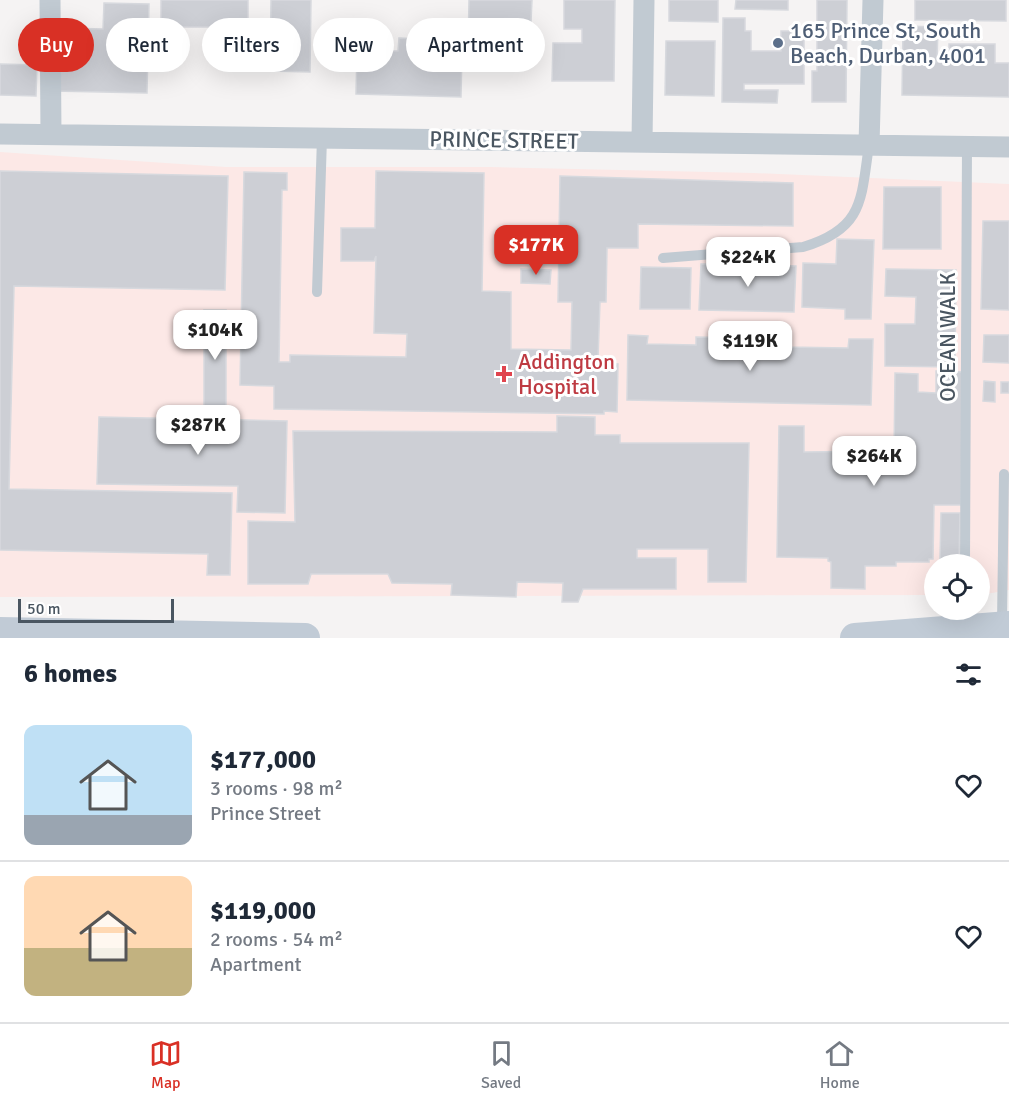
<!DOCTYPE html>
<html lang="en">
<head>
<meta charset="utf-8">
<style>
  :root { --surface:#fff; --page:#f6f6f7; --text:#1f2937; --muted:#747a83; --line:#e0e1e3; --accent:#d93025 }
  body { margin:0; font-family:Signika,sans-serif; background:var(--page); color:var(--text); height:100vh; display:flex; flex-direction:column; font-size:22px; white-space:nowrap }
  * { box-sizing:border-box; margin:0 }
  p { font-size:20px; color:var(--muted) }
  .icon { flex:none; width:33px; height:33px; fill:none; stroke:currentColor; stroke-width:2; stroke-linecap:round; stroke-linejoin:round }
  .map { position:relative; height:638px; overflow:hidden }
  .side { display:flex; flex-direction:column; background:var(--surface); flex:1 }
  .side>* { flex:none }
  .top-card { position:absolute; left:18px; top:18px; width:600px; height:54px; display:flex; gap:12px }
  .controls { position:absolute; left:924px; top:554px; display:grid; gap:12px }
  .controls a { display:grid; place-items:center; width:66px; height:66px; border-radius:50%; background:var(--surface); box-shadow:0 6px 24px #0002; font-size:30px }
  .scale { position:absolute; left:18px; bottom:15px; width:156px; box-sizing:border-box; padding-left:6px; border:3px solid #4a5661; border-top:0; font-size:16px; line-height:21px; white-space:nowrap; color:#4a5661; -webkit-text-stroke:4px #fff; paint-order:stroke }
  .price { position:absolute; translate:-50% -51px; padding:0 14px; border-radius:12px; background:#fff; color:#222; font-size:20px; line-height:39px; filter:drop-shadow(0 2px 3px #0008) }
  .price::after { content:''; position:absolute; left:50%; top:36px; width:18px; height:14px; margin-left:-9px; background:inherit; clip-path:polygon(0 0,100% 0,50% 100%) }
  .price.active { background:var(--accent); color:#fff }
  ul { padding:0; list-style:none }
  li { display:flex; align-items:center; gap:18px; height:150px; padding:0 24px }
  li+li { border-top:2px solid var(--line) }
  li span { display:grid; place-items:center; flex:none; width:168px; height:120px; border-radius:12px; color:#555 }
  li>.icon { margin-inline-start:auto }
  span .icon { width:72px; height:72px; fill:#fffc; stroke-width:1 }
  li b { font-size:26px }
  h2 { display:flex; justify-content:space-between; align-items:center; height:72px; padding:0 24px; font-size:26px }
  .pill { padding:0 21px; border-radius:27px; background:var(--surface); box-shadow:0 6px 24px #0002; font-size:21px; line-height:54px }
  .pill.active { background:var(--accent); color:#fff }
  .tabs { display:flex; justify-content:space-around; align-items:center; height:84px; border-top:2px solid var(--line); background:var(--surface); font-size:16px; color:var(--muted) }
  .tabs a { display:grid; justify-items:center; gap:3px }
  .tabs .active { color:var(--accent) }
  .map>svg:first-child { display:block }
  .medical { fill:#fce8e6 }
  .building { fill:#cdcfd5; stroke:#d7d9de; stroke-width:1.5 }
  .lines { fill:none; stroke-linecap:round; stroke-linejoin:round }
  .service { stroke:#c1cad2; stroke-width:10 }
  .minor { stroke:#c1cad2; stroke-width:21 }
  .secondary { stroke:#c1cbd6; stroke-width:30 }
  .service-dot { fill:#5c6f8a; stroke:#fff; stroke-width:2 }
  .health-dot { fill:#e0444e; stroke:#fff; stroke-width:2 }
  .labels { text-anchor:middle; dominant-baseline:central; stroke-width:6; stroke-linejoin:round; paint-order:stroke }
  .service-label { font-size:22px; fill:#4e5e75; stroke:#fff; text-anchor:start }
  .street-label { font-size:22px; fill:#4a5661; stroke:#fff }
  .health-label { font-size:22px; fill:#be3a42; stroke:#fff; text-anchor:start }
</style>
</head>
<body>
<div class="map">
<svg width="1009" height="638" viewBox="0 0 1009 638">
  <rect width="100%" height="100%" fill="#f5f3f3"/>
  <!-- medical -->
  <path class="medical" d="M0,152L226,167H491L754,173L1009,184V590L980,595V564H934V595L0,597Z"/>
  <!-- building -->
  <path class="building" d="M161,0H248V27H161Z
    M271,0H311L310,72L270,71Z
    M469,0H532L531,22H500L499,52L468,51Z
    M564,0H615L614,81H552L553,43H582V29H564Z
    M669,0H718V22L669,21Z
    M736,0H788V10L735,9Z
    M817,0H847L846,102H812V71H817Z
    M915,0H1006V21L915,20Z
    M104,3L149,4L147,93L54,91L56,48H65L66,28L103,29Z
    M723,18H745V31H751V51H781V31H804V84H744V90H778L777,103L722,102Z
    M903,26L938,27L937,62H949V44H995V63H1009V97L902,95Z
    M399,38L418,39V52L462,53L461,97L356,94L357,51H398Z
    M666,41H715L714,96L665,95Z
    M0,64L37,65L36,96L0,95Z
    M0,171L228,176L225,290L14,286L9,489L232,493L230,575H207L208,554L0,550Z
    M376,171L484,173L482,291L511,292V349L571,350L572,302H558L560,176L793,183V226L638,224V248H607L606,302H600L598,359H605V363L618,364L617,412L604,411V414L274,409V386L240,385L244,172L287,173V190H282L279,362H290V355L406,357L407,334L374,333L376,256L374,261H341V228H375Z
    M884,187H941V249H883Z
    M983,221H1009V310L981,309Z
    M519,233L551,234L550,262L518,261Z
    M837,239L874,240L871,319H845V309L802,307L803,263L836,264Z
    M701,264L796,266L794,312L699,310Z
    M641,267L691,268L690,309H640Z
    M521,269L551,270L550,284L521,283Z
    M886,269L956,270L955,367L885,366V324H915L916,297L885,296Z
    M204,310H226V412H204Z
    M628,335L648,336L647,344L696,345V337L787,339L786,347L848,348L849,339H873L871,405L627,400Z
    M984,335H1009V363L983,362Z
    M936,371L963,372L961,505H934L933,559H929V562H896V566H865V589L831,588V562L828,561V558L777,557L779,426H804V452L882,451L883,454L894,455L895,373L918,374V392L936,393Z
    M984,381L995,382V402L983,401Z
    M1001,382H1009V393H1001Z
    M557,416L595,417V435H620V443H749L746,582H708V549H637V558H676V589H583L578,602H562L563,583L517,582L516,597L451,595L452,584L392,583L388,574H311L308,584H248V521L295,522L293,431L557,432Z
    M99,417L287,421L285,513L237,512L238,486L97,484Z
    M941,513H960L959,560H940Z"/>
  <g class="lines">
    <!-- service -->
    <path class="service" d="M663,258L803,247C864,229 861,199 869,145
      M317,292L322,138
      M965,564L967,146
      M1002,624L1004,474"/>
    <!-- minor -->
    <path class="minor" d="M50,0L51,134
      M0,134L1009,147
      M642,142L644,0
      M869,145L873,0"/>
    <!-- secondary -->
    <path class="secondary" d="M0,632L305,638
      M855,638L1009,626"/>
  </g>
  <!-- markers -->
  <circle class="service-dot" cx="778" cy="43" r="6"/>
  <path class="health-dot" d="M501 365h6v6h6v6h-6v6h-6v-6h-6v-6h6z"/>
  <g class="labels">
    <!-- service labels -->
    <g class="service-label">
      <text x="790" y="30">165 Prince St, South<tspan x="790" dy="25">Beach, Durban, 4001</tspan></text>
    </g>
    <!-- street labels -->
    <g class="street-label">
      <text transform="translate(504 140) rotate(1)">PRINCE STREET</text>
      <text transform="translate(947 337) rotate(-90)">OCEAN WALK</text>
    </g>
    <!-- health labels -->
    <g class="health-label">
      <text x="518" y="361">Addington<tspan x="518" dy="25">Hospital</tspan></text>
    </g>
  </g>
</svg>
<div class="controls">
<a><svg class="icon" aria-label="locate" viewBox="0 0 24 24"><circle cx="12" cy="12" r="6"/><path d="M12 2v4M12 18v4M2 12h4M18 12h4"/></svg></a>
</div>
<div class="scale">50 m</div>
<b class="price active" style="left:536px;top:276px">$177K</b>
<b class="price" style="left:748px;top:288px">$224K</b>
<b class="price" style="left:215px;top:361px">$104K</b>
<b class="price" style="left:750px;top:372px">$119K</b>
<b class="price" style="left:198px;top:456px">$287K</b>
<b class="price" style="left:874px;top:487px">$264K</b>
<div class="top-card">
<a class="pill active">Buy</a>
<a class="pill">Rent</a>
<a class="pill">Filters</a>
<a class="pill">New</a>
<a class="pill">Apartment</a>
</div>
</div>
<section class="side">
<h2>6 homes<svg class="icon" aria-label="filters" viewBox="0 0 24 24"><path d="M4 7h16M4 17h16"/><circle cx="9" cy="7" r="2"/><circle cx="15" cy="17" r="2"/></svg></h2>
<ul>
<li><span style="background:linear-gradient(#bfe0f5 75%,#9aa5b1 0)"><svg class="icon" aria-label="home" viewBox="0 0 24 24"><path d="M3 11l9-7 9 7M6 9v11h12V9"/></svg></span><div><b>$177,000</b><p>3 rooms · 98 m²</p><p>Prince Street</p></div><svg class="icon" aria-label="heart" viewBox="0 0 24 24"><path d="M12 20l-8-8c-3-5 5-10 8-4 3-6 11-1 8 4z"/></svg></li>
<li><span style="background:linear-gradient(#ffd9b3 60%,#c2b280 0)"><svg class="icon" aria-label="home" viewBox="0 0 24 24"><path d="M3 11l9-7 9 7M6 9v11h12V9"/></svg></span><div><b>$119,000</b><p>2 rooms · 54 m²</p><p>Apartment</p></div><svg class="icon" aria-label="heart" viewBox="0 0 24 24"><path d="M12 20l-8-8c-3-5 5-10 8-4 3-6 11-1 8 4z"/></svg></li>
</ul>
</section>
<nav class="tabs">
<a class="active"><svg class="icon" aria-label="map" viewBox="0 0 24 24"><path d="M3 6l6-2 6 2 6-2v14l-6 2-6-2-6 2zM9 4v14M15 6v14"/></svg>Map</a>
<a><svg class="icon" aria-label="saved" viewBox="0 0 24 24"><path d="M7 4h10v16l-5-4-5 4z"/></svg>Saved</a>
<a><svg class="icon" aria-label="home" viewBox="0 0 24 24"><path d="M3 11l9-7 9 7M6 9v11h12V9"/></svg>Home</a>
</nav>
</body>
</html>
